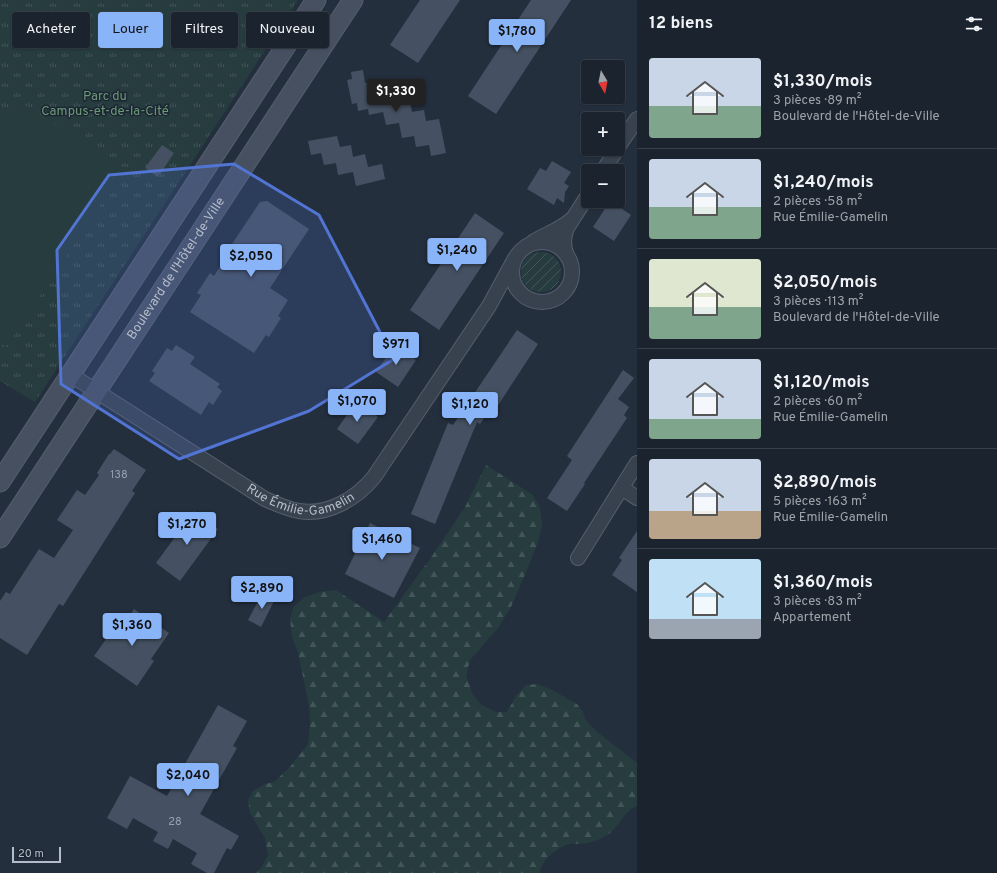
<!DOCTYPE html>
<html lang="fr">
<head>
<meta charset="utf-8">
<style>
  :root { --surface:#1b232e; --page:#282f3a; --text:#f1f3f6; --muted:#a0a4aa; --line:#39404a; --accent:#8ab4f8 }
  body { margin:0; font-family:Overpass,sans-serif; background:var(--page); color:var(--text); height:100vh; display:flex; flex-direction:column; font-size:15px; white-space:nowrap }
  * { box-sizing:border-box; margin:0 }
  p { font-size:13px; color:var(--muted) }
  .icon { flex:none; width:22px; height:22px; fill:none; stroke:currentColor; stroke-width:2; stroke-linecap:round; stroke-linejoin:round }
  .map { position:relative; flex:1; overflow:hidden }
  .sheet { display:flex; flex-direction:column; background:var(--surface); width:360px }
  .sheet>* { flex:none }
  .guide { position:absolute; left:12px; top:12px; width:380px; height:36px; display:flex; gap:8px }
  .needle { width:26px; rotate:170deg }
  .controls { position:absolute; left:581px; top:60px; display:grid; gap:8px }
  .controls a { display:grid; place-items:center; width:44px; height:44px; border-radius:4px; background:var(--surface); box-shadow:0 1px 3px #0004,0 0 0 1px var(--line); font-size:20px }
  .scale { position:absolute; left:12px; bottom:10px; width:49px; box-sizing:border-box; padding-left:4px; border:2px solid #b4bcc9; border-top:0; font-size:11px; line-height:14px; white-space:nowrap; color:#b4bcc9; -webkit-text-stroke:3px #1d2633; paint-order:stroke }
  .price { position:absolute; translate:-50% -34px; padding:0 9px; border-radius:4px; background:var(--accent); color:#111; font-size:13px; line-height:26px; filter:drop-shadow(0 1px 2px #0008) }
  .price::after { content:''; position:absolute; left:50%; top:24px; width:12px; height:9px; margin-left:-6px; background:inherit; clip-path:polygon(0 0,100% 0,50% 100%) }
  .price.active { background:#222; color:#fff }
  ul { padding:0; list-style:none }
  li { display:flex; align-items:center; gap:12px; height:100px; padding:0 12px }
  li+li { border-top:1px solid var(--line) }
  li span { display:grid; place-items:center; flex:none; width:112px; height:80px; border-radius:4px; color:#555 }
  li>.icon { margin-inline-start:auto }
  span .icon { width:48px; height:48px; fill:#fffc; stroke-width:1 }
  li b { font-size:17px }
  h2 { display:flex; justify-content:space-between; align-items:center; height:48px; padding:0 12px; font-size:17px }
  .tag { padding:0 14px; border-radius:4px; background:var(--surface); box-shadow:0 1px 3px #0004,0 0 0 1px var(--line); font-size:14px; line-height:36px }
  .tag.active { background:var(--accent); color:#111 }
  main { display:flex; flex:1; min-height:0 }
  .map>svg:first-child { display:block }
  .forest { fill:url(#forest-firs) }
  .park { fill:url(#park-tufts) }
  .garden { fill:url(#garden-furrows) }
  .pitch { fill:#263c3f }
  .water { fill:#394c67 }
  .building { fill:#455162 }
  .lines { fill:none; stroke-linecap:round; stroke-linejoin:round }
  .street-casing { stroke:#565f6c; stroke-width:16 }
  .secondary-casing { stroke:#565f6c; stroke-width:21 }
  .street { stroke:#38414e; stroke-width:14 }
  .secondary { stroke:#465061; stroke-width:19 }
  .marked { fill:#5274d3; fill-opacity:0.2; stroke:#5274d3; stroke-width:3; stroke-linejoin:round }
  .labels { text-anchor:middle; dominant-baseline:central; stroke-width:3; stroke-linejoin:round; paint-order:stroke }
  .number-label { font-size:11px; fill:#98a1af }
  .park-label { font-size:13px; fill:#6b9a76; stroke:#1d2633 }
  .street-label { font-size:13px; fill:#b4bcc9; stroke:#1d2633 }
</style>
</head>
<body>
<main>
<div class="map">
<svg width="637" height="873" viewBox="0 0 637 873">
  <defs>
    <pattern id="forest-firs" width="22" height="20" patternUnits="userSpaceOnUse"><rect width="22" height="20" fill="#263c3f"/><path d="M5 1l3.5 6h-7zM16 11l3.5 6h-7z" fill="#435659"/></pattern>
    <pattern id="park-tufts" width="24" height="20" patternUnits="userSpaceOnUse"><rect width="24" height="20" fill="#263c3f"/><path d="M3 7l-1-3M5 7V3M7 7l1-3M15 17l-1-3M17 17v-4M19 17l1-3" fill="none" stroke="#435659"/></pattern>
    <pattern id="garden-furrows" width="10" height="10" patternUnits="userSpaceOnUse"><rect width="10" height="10" fill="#263c3f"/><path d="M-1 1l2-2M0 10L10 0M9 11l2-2" fill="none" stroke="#435659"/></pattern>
  </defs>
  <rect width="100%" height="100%" fill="#242f3e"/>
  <!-- forest -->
  <path class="forest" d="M486,465L533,495L540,508L542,526L538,542L529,565L511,607L498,628L470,660L466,676L473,695L482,705L496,712H507L516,696L526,685L537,684L550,689L577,704L583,712L585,719L596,731L637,763V806C623,811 620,827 607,835C599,840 591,843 581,844C577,844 572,843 569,844C555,849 543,859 539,873H255L261,868L268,855L265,838L250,813L248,800L253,791L265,784L274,782L290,767L308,744L310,725L309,705L298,653L292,637L290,618L294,606L305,597L319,592L336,590L384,622L430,559L465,507Z"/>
  <!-- park -->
  <path class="park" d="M0,0H298L35,402L0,381Z"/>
  <!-- garden -->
  <path class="garden" d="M521 272a20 20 0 1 1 40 0a20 20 0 1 1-40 0Z"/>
  <!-- pitch -->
  <path class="pitch" d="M17,100L124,169L6,347L0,343V125Z"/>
  <!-- water -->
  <path class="water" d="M52,10L68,20L57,37L41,27Z"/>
  <!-- building -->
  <path class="building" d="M420,0H460L418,63L390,45Z
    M531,0H571L496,114L468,96Z
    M363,70L365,83L379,80L381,93L395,91L397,102L410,100L412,112L424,110L426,121L439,119L446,153L431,156L429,145L416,147L414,136L402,138L399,123L386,125L383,112L369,115L368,109L358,111L357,103L352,104L347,80L352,79L351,72Z
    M337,136L340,147L351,145L353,157L365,154L368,167L382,164L385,179L356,186L353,172L338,175L336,163L324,165L321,153L311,155L308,141Z
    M162,145L174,153L158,177L145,168Z
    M552,161L571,172L564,183L569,186L565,192L564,203L557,198L554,205L527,189L540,168L546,171Z
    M267,201L309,229L270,288L288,300L278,316L281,318L269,337L266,335L254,353L190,312L201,295L197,293L210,273L214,276L233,245L232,244L260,202Z
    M610,201L631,215L614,241L593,227Z
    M475,213L504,233L439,330L410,310Z
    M517,330L538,344L491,416L487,414L480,424L477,422L435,524L411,514L448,423L453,425Z
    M176,345L195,357L190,364L220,384L217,387L222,391L213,405L209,402L201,415L149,381L155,373L152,371L167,348L172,351Z
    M395,345L416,360L398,387L376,372Z
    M623,370L634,378L618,399L629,407L624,415L627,418L584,483L585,484L567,511L547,498L572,460L567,456Z
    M356,402L378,417L358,444L337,429Z
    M114,449L146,470L132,491L135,493L63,606L59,604L27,655L0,638V601L6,592L10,594L39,549L54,558L73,530L57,520L77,490L85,495L99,475L97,473L109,454H110Z
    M194,511L218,529L180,581L156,563Z
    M370,523L420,548L394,598L345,574Z
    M637,531V592L612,575L622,560L619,558Z
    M263,592L275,599L261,627L248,620Z
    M134,609L169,633L151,659L154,661L137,686L94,656L121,618L126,621Z
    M218,705L247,721L233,746L237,748L200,814L239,836L231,850L227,848L214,873H207L191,864L197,853L173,839L168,849L153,841L158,832L133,818L127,829L107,818L130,776L167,796Z"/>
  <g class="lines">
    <defs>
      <g id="street">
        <path d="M618,147L637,119"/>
        <path d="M603,171L617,149"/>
        <circle cx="542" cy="272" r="30"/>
        <path d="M533,242C545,234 561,230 572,219"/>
        <path d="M567,256C563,246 563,237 567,228L588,195"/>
        <path id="s1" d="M71,375L265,499C276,504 287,509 299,511C328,516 357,498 374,477L489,306L514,260"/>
        <path d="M622,488L637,498"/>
        <path d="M578,558L637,463"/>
      </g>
      <g id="secondary">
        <path d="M0,482L316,0"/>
        <path id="s2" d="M0,538L353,0"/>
      </g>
    </defs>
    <!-- street casing -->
    <use href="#street" class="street-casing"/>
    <!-- secondary casing -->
    <use href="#secondary" class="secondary-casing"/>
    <!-- street -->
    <use href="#street" class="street"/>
    <!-- secondary -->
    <use href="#secondary" class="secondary"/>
  </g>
  <!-- marked area -->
  <path class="marked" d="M234,164L319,215L394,359L309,411L179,459L61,384L57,250L109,175Z"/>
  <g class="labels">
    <!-- number labels -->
    <g class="number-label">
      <text x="119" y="475">138</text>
      <text x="175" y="822">28</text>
    </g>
    <!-- park labels -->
    <g class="park-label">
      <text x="105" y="97">Parc du<tspan x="105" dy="15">Campus-et-de-la-Cité</tspan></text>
    </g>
    <!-- street labels -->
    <g class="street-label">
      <text stroke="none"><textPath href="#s2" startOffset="322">Boulevard de l'Hôtel-de-Ville</textPath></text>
      <text stroke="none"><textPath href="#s1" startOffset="267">Rue Émilie-Gamelin</textPath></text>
    </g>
  </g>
</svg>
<div class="controls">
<a><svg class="needle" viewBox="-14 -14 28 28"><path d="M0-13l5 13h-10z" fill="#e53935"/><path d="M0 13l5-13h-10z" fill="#a0a4aa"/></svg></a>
<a>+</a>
<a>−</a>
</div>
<div class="scale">20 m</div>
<b class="price" style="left:517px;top:53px">$1,780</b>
<b class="price active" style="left:396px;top:113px">$1,330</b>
<b class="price" style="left:457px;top:272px">$1,240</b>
<b class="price" style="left:251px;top:278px">$2,050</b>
<b class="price" style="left:396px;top:366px">$971</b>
<b class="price" style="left:357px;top:423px">$1,070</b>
<b class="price" style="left:470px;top:426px">$1,120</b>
<b class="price" style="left:187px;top:546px">$1,270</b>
<b class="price" style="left:382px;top:561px">$1,460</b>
<b class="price" style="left:262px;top:610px">$2,890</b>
<b class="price" style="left:132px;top:647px">$1,360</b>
<b class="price" style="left:188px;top:797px">$2,040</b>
<div class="guide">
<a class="tag">Acheter</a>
<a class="tag active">Louer</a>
<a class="tag">Filtres</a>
<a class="tag">Nouveau</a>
</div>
</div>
<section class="sheet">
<h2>12 biens<svg class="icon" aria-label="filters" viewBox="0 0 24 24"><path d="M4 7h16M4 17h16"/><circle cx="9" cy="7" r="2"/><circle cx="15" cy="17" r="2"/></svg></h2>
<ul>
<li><span style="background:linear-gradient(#c9d6e8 60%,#7fa58c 0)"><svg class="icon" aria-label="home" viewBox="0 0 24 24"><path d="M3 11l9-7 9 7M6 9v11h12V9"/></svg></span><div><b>$1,330/mois</b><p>3 pièces · 89 m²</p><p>Boulevard de l'Hôtel-de-Ville</p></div></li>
<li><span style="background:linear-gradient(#c9d6e8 60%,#7fa58c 0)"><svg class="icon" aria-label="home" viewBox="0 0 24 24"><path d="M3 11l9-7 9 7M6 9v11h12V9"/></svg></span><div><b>$1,240/mois</b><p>2 pièces · 58 m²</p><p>Rue Émilie-Gamelin</p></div></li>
<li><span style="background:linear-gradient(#dfe7d0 60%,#7fa58c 0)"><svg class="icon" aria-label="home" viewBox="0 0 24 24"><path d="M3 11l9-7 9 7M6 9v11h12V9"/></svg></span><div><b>$2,050/mois</b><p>3 pièces · 113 m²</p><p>Boulevard de l'Hôtel-de-Ville</p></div></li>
<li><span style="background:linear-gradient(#c9d6e8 75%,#7fa58c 0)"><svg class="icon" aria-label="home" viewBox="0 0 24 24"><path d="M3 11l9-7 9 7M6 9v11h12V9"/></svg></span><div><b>$1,120/mois</b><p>2 pièces · 60 m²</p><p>Rue Émilie-Gamelin</p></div></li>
<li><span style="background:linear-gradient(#c9d6e8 65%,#b9a48a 0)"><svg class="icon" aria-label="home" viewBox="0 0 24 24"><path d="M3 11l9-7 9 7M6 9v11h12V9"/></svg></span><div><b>$2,890/mois</b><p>5 pièces · 163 m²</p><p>Rue Émilie-Gamelin</p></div></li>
<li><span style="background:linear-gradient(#bfe0f5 75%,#9aa5b1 0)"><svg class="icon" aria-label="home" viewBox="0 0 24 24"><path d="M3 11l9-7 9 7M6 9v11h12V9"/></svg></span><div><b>$1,360/mois</b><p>3 pièces · 83 m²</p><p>Appartement</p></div></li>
</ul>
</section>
</main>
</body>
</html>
